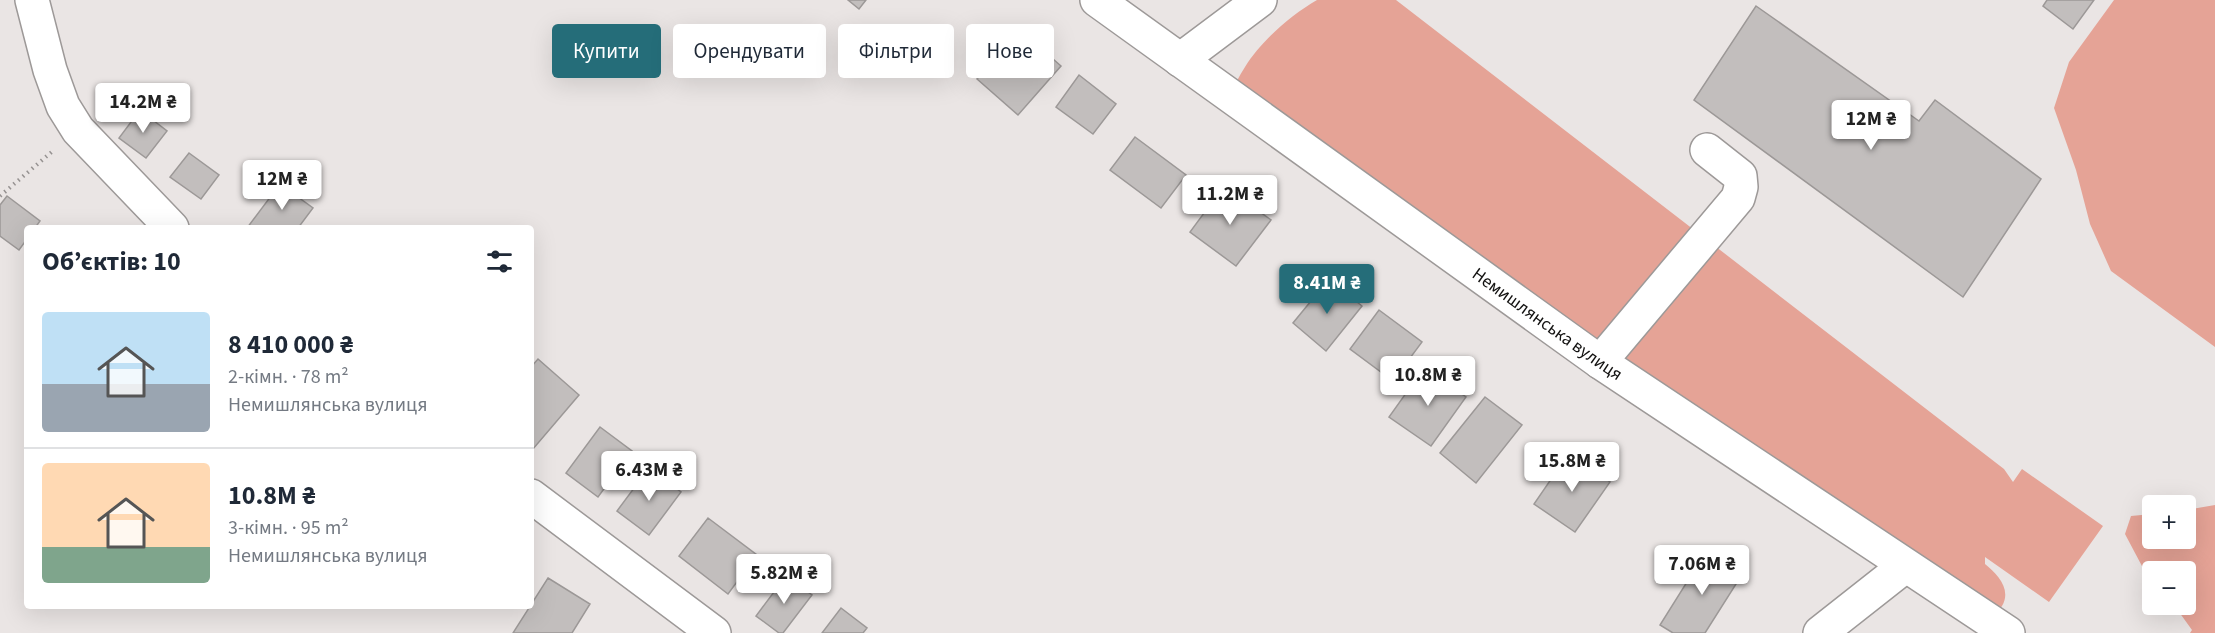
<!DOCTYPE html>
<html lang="uk">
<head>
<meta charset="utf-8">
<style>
  :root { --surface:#fff; --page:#f2f2f3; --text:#1f2937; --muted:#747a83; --line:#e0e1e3; --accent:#256d79 }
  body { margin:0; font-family:"Source Sans 3",sans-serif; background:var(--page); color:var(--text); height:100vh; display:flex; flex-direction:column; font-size:22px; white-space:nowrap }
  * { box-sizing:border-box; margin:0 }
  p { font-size:20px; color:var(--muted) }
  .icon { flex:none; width:33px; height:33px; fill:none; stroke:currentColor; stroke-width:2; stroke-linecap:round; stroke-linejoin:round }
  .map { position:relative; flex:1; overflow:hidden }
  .panel { position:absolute; left:24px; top:225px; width:510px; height:384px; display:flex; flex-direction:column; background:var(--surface); border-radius:6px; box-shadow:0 6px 24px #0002 }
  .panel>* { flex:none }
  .guide { position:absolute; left:552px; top:24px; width:570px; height:54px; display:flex; gap:12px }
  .buttons { position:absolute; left:2142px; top:495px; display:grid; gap:12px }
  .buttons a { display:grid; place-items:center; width:54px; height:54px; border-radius:6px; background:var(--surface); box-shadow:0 6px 24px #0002; font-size:30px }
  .price { position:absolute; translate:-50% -51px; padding:0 14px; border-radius:6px; background:#fff; color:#222; font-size:20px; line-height:39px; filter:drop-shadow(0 2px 3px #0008) }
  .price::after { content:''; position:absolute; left:50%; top:36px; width:18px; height:14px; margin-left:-9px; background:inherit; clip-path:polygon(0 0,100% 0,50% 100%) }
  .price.selected { background:var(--accent); color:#fff }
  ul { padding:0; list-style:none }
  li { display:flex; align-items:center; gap:18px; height:150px; padding:0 18px }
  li+li { border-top:2px solid var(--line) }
  li span { display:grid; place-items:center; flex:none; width:168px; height:120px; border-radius:6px; color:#555 }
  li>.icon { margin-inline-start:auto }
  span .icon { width:72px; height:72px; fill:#fffc; stroke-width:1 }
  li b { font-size:26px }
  h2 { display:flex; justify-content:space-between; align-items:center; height:72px; padding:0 18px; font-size:26px }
  .pill { padding:0 21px; border-radius:6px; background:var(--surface); box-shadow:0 6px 24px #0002; font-size:21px; line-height:54px }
  .pill.selected { background:var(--accent); color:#fff }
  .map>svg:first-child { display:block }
  .green { fill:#e5a396 }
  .building { fill:#c2bebd; stroke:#9c9897; stroke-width:1.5 }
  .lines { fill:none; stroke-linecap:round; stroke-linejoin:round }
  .minor-casing { stroke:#9d9998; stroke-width:36 }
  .path { stroke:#969291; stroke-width:4; stroke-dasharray:1.5 4.5; stroke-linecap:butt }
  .minor { stroke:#fff; stroke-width:33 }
  .labels { text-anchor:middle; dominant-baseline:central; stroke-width:6; stroke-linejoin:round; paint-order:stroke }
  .street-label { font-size:18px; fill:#121110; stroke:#eae5e4 }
</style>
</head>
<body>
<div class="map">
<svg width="2215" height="633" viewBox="0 0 2215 633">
  <rect width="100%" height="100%" fill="#eae5e4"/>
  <!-- green -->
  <path class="green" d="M1317,0H1396L2004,469L2013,482L2022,469L2103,526L2049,602L1985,557V564C1997,574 2012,589 2002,606C1999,611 1991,615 1987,619L1229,96C1234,87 1239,76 1245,67C1261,41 1291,15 1317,0Z
    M2114,0H2215V347L2111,271L2090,224L2076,170L2054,108L2069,62Z
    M2215,505V633H2190L2192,630L2174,605L2186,604V572H2152V579L2143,568L2125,534L2131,516L2152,514V538H2186V510Z"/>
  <!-- building -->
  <path class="building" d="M848,0H866L859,9Z
    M2047,0H2094L2073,29L2043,6Z
    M1756,6L1919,121L1935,100L2041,179L1963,297L1694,100Z
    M1020,30L1061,66L1018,115L977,79Z
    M1079,75L1116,104L1093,134L1056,107Z
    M140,110L167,131L146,158L119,138Z
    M1135,137L1186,175L1161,208L1110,170Z
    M189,153L219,175L201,199L170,177Z
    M280,184L313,208L298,228H247Z
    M1224,186L1271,220L1236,266L1190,232Z
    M7,196L40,221L35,228H27V239L19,250L0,236V205Z
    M1329,279L1362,306L1326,351L1293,323Z
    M1379,310L1422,342L1393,381L1350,349Z
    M538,359L579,395L533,449L531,447V367Z
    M1424,368L1466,397L1431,446L1389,417Z
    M1485,397L1522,425L1476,483L1440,453Z
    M600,427L632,451L598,497L566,473Z
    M1569,453L1610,482L1575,532L1534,504Z
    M649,468L681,492L649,535L617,511Z
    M708,518L757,555L728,594L679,556Z
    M1707,550L1743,573L1705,633H1673L1660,625Z
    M786,576L812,595L783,633H779L756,616Z
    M548,578L590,604L572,633H513Z
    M841,608L867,628L863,633H822Z"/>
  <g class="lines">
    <defs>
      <g id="minor">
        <path d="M32,0L50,70L63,106L78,130L172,228"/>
        <path id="s1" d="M1097,0L1600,362L2008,633"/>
        <path d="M1180,60L1260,0"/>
        <path d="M1600,362L1738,198L1741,187L1740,176L1707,150"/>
        <path d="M531,496L714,633"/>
        <path d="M1820,633L1905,566"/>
      </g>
    </defs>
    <!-- minor casing -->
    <use href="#minor" class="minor-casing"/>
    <!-- path -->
    <path class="path" d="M0,196L54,150"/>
    <!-- minor -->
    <use href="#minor" class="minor"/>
  </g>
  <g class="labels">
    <!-- street labels -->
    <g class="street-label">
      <text stroke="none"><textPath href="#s1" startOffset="555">Немишлянська вулиця</textPath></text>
    </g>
  </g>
</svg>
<div class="buttons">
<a>+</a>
<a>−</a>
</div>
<b class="price" style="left:143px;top:134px">14.2M ₴</b>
<b class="price" style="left:1871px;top:151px">12M ₴</b>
<b class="price" style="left:282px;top:211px">12M ₴</b>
<b class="price" style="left:1230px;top:226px">11.2M ₴</b>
<b class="price selected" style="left:1327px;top:315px">8.41M ₴</b>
<b class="price" style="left:1428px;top:407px">10.8M ₴</b>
<b class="price" style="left:1572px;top:493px">15.8M ₴</b>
<b class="price" style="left:649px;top:502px">6.43M ₴</b>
<b class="price" style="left:1702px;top:596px">7.06M ₴</b>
<b class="price" style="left:784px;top:605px">5.82M ₴</b>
<div class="guide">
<a class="pill selected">Купити</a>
<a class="pill">Орендувати</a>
<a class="pill">Фільтри</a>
<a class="pill">Нове</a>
</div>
<section class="panel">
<h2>Об’єктів: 10<svg class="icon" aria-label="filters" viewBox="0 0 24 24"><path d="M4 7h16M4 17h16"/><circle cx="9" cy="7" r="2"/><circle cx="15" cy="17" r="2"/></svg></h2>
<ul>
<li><span style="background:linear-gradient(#bfe0f5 60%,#9aa5b1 0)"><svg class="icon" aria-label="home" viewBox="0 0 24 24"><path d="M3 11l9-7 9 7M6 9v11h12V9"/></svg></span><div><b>8 410 000 ₴</b><p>2-кімн. · 78 m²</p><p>Немишлянська вулиця</p></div></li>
<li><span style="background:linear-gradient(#ffd9b3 70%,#7fa58c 0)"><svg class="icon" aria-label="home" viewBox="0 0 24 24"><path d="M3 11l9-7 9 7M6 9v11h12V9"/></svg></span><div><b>10.8M ₴</b><p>3-кімн. · 95 m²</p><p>Немишлянська вулиця</p></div></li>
</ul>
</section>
</div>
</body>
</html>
